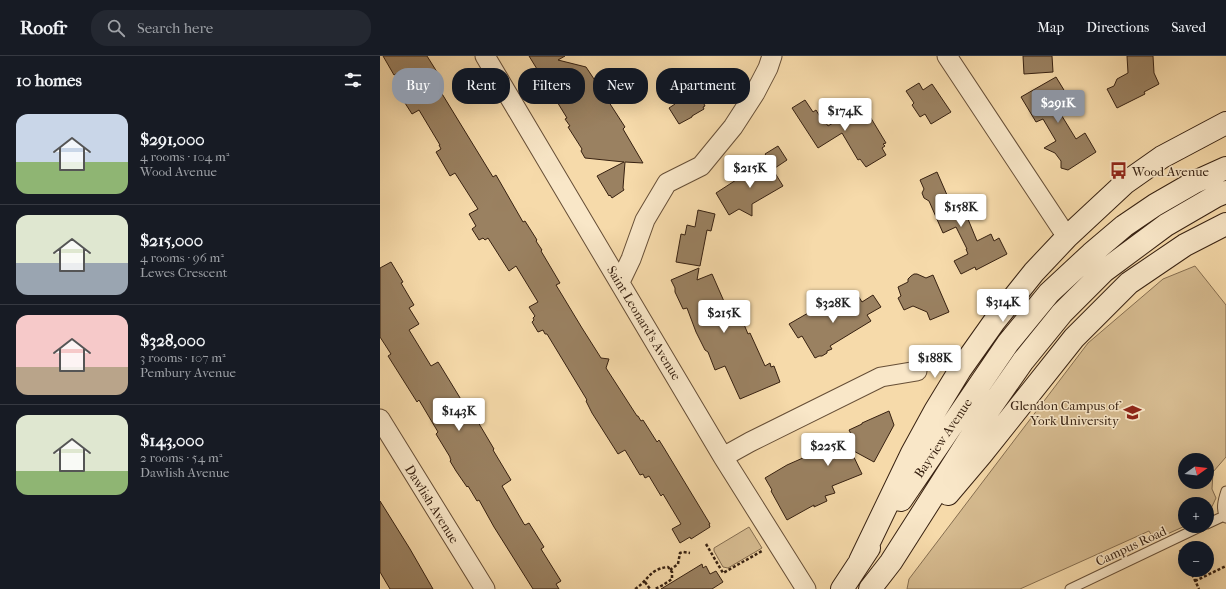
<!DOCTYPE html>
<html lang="en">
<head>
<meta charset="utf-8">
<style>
  :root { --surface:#171b24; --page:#242831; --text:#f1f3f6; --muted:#9ea1a6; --line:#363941; --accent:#8c9099 }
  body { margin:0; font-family:"IM FELL French Canon",serif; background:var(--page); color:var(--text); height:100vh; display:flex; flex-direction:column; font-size:15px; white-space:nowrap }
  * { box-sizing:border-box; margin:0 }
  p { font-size:13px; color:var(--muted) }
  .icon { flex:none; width:22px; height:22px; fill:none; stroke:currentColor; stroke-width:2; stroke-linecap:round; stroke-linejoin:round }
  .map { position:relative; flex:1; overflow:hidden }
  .details { display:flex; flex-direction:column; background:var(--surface); width:380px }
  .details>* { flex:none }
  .banner { position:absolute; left:12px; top:12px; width:380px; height:36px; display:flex; gap:8px }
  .needle { width:26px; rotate:75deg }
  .buttons { position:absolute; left:798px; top:397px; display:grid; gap:8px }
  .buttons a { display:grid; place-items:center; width:36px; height:36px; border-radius:50%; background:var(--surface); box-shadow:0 4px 16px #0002; font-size:20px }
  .price { position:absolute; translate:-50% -34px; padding:0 9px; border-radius:4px; background:#fff; color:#222; font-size:13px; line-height:26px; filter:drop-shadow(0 1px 2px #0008) }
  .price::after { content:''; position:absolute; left:50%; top:24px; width:12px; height:9px; margin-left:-6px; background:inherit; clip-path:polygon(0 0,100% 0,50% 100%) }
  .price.on { background:var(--accent); color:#fff }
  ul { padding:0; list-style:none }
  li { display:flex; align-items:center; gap:12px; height:100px; padding:0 16px }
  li+li { border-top:1px solid var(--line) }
  li span { display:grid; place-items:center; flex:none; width:112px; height:80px; border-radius:12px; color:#555 }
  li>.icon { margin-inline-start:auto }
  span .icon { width:48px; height:48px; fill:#fffc; stroke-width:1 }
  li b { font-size:17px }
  h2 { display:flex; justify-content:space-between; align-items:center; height:48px; padding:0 16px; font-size:17px }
  .chip { padding:0 14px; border-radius:16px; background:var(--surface); box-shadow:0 4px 16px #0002; font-size:14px; line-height:36px }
  .chip.on { background:var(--accent); color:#fff }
  header { display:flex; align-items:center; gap:24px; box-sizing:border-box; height:56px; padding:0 20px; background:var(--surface); border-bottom:1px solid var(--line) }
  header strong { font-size:19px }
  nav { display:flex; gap:22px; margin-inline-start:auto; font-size:14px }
  .search { width:280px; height:36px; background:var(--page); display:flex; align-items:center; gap:10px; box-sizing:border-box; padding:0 14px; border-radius:16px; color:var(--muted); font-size:15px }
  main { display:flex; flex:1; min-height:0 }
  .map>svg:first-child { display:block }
  .green { fill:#d6bb90; stroke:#866e50; fill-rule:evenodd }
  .building { fill:#9a8161; stroke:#372111 }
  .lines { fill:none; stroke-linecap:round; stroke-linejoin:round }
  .lane-casing { stroke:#674f37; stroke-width:11 }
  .street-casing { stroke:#674f37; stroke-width:21 }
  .secondary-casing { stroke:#372111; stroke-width:24 }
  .path { stroke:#372111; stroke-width:2.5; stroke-dasharray:3 2; stroke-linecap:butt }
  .lane { stroke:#f9e7c8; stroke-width:9 }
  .street { stroke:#f9e7c8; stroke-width:19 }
  .secondary { stroke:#f9e7c8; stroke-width:22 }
  .labels { text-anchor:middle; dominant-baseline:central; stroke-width:3; stroke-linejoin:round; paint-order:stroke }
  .poi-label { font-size:13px; fill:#372111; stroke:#f9e7c8; text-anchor:start }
  .street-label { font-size:13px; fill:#372111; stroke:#f9e7c8 }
</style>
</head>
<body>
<header>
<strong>Roofr</strong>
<div class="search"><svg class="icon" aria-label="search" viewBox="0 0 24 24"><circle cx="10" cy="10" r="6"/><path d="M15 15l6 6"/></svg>Search here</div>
<nav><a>Map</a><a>Directions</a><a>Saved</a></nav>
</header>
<main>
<section class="details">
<h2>10 homes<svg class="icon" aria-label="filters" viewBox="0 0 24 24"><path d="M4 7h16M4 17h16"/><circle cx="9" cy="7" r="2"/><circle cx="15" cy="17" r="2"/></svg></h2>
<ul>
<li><span style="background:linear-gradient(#c9d6e8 60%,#8fb573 0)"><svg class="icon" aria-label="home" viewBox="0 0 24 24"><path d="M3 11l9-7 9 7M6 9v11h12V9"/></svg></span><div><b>$291,000</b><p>4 rooms · 104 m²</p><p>Wood Avenue</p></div></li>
<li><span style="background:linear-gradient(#dfe7d0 60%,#9aa5b1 0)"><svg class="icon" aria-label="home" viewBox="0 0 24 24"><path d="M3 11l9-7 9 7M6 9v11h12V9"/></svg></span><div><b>$215,000</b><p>4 rooms · 96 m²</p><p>Lewes Crescent</p></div></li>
<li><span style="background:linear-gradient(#f6c9c9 65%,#b9a48a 0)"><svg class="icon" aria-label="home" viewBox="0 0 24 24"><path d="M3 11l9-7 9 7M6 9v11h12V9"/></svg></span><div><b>$328,000</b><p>3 rooms · 107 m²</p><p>Pembury Avenue</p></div></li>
<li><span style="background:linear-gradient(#dfe7d0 70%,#8fb573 0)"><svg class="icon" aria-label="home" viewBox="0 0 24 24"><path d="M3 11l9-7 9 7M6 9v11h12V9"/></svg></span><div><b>$143,000</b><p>2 rooms · 54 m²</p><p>Dawlish Avenue</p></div></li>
</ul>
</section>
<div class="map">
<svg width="846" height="533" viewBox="0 0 846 533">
  <rect width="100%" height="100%" fill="#f6daaa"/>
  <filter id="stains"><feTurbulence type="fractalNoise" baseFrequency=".005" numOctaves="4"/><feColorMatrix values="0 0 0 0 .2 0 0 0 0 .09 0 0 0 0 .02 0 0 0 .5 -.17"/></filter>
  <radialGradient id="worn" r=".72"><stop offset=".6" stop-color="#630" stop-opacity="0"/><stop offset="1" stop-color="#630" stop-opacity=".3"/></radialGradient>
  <!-- green -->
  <path class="green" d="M815,210L846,249V401L833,416L832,433L836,442L828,459L827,460V448H805V470L774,484L769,475L640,533H527L529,523L708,287L783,223ZM805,404H827V426H805Z
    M369,471L382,492L348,512L343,511L334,495V492Z"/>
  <!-- building -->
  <path class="building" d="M3,0H47L62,24L56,28L113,121L116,119L143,166L145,165L157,184L156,185L162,194L161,195L180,227L176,229L202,272L221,302L229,303L226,312L257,360H258L261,365L263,364L277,386L279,384L284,392L330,468H329L330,471L311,483L310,481L300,487L292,473L301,468L283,438L281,440L269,420L265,422L263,418L260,419L245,394L238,398L212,357L206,345L207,344L167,278H165L163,274L158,276L152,266L154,264L153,262L155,260L149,251L158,246L136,210L129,215L108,182L105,184L103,182L99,184L92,173L96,170L89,158L98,153L75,117L70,120L56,96L61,93L59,89H60L39,54L32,58L25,47L38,40L24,18L20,20L18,17L14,19Z
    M149,0H185L178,4L206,11L216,26L219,24L226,35L223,37L245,71L243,73L263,107L245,106L243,132L244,134L232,142L230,139L229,140L217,120L244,106L205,102L201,95L202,93L188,71L190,70L185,63L187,62Z
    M643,0H672L673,16L644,18Z
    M747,0H773L774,17L779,28L764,36L765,38L737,52L727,33L734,30L737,23L748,17Z
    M332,16L338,28L334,30L333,36L331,41L324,48L325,50L323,51L324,53L312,60V61L299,68L289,52L295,48L290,41Z
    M676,21L687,39L674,47L696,83L705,77L716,96L688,114L681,112V105L675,97L664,92L676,85L663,63L656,66L641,41Z
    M539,27L543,34L552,28L571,56L551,68L545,58L540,61L532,49L534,47L526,35Z
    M425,44L433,56L436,54L442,64L443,63L448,70L483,49L506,87L503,88L505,90L502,92L506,99L486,111L480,103L478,104L462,77L438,92L412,52Z
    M398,90L407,104L395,112L385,98Z
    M387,104L403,130L372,148V160L359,153L349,159L336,137Z
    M557,116L574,155L583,151L597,185L611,178L614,185L619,182L627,198L596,214L595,211L581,218L574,205L588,198L586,193H587L576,171L563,177L549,145L544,142L542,137L544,133L540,124Z
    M318,154L335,158L331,175L327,174L320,210L296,206L301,178L305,179L307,169L315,171Z
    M11,206L23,226L21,227L34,249L29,252L39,268L29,274L51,310L58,306L60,309L96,368L98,366L114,393L113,394L131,424L122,430L144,468L145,469L149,467L164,491L161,493L181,525L176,528L179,533H153L114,471L99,444L97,445L88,430L87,431L76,415L70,405L71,404L70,402V401L56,378L58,376L39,344L37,346L8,300L11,298L0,281V212Z
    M319,212L317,224L332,218L346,250L352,247L355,255L358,254L368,278L370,277L385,310L390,307L391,311L394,310L400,326L360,343L345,310L335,314L328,296L325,294L316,276L307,252L303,253L295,236V232L291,224Z
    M534,218H537L546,222L553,219L569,256L550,264L547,256L533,250L524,254L518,242L521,240L518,231L528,226V223L531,220Z
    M477,238L482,246L493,239L501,251L487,259L491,265L450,290L452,293L447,295V297L442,300H439L435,302L422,280L418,282L409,268L442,249L447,257Z
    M509,355L514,369L494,406L470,393L482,418L452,430L455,437L445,440L447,445L434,451V449L407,464L391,435L392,434L385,422L407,409L441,394L440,391L471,378L469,374L482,368V367Z
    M0,445L30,493L53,533H10L0,516Z
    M322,508L323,512L326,510L330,518L336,515L343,526L332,533H281Z"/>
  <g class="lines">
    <defs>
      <path id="lane" d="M846,435C843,444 840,454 846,462
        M827,468L844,460
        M690,533L822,470"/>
      <path id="street" d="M105,0L343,401L426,533
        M567,0L687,181
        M240,226L251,203L265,164L287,127L321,110L353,71L375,37L388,12L392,0
        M0,363L105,533
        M343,401L370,386L501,321L537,315"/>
      <path id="secondary" d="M568,438L601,399L694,282L749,227L805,189L846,168
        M521,444L628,287L669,237L711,198L744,170L775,149L815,126L846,112
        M480,505L532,397L555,355L580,314L614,266L654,216L687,181L745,127L782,101L846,67
        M462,533L489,492
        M490,533L511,506L599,368L643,305L682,257L724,215L786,169L836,140L846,136"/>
    </defs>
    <!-- lane casing -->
    <use href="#lane" class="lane-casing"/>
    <!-- street casing -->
    <use href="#street" class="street-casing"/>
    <!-- secondary casing -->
    <use href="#secondary" class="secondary-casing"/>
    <!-- path -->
    <path class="path" d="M326,488L343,517L382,495
      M800,494L805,504
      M290,514L298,508L300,497L303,496L310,497
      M810,514L819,533
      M815,525L846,510
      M265,526L270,533
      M255,533C269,524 269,513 288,511L292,516V523L283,529L275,533"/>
    <!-- lane -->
    <use href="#lane" class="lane"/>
    <!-- street -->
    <use href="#street" class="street"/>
    <!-- secondary -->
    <use href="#secondary" class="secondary"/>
  </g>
  <!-- icons -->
  <defs>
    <symbol id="bus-bare" viewBox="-9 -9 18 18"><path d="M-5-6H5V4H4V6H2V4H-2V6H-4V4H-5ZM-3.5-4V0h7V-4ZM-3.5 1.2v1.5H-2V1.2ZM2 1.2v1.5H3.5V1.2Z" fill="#8f2418" stroke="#f9e7c8" stroke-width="2.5" paint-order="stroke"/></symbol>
    <symbol id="university-bare" viewBox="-9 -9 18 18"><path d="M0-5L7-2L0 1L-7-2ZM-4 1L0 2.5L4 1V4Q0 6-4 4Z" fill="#8f2418" stroke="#f9e7c8" stroke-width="2.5" paint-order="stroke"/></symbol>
  </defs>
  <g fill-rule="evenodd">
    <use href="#bus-bare" x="726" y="102" width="25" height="25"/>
    <use href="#university-bare" x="740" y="344" width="25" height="25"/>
  </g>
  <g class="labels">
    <!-- poi labels -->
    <g class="poi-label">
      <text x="752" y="115">Wood Avenue</text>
      <text x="739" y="349" text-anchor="end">Glendon Campus of<tspan x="739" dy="15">York University</tspan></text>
    </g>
    <!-- street labels -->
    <g class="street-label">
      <text transform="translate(264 267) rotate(59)">Saint Leonard's Avenue</text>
      <text transform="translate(563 382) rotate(-56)">Bayview Avenue</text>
      <text transform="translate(52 448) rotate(58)">Dawlish Avenue</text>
      <text transform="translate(751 490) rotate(-25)">Campus Road</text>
    </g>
  </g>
  <rect width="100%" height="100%" filter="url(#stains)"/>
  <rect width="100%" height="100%" fill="url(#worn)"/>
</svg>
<div class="buttons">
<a><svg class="needle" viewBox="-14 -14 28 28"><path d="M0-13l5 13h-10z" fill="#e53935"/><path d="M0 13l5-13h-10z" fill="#9ea1a6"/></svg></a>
<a>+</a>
<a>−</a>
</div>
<b class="price on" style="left:678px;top:68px">$291K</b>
<b class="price" style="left:465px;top:76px">$174K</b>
<b class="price" style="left:370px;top:133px">$215K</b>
<b class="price" style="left:581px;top:172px">$158K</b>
<b class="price" style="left:623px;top:267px">$314K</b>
<b class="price" style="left:453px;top:268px">$328K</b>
<b class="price" style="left:344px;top:278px">$215K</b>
<b class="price" style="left:555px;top:323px">$188K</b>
<b class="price" style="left:79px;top:376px">$143K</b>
<b class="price" style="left:448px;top:411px">$225K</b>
<div class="banner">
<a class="chip on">Buy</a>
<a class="chip">Rent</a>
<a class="chip">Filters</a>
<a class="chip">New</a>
<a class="chip">Apartment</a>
</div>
</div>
</main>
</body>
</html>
